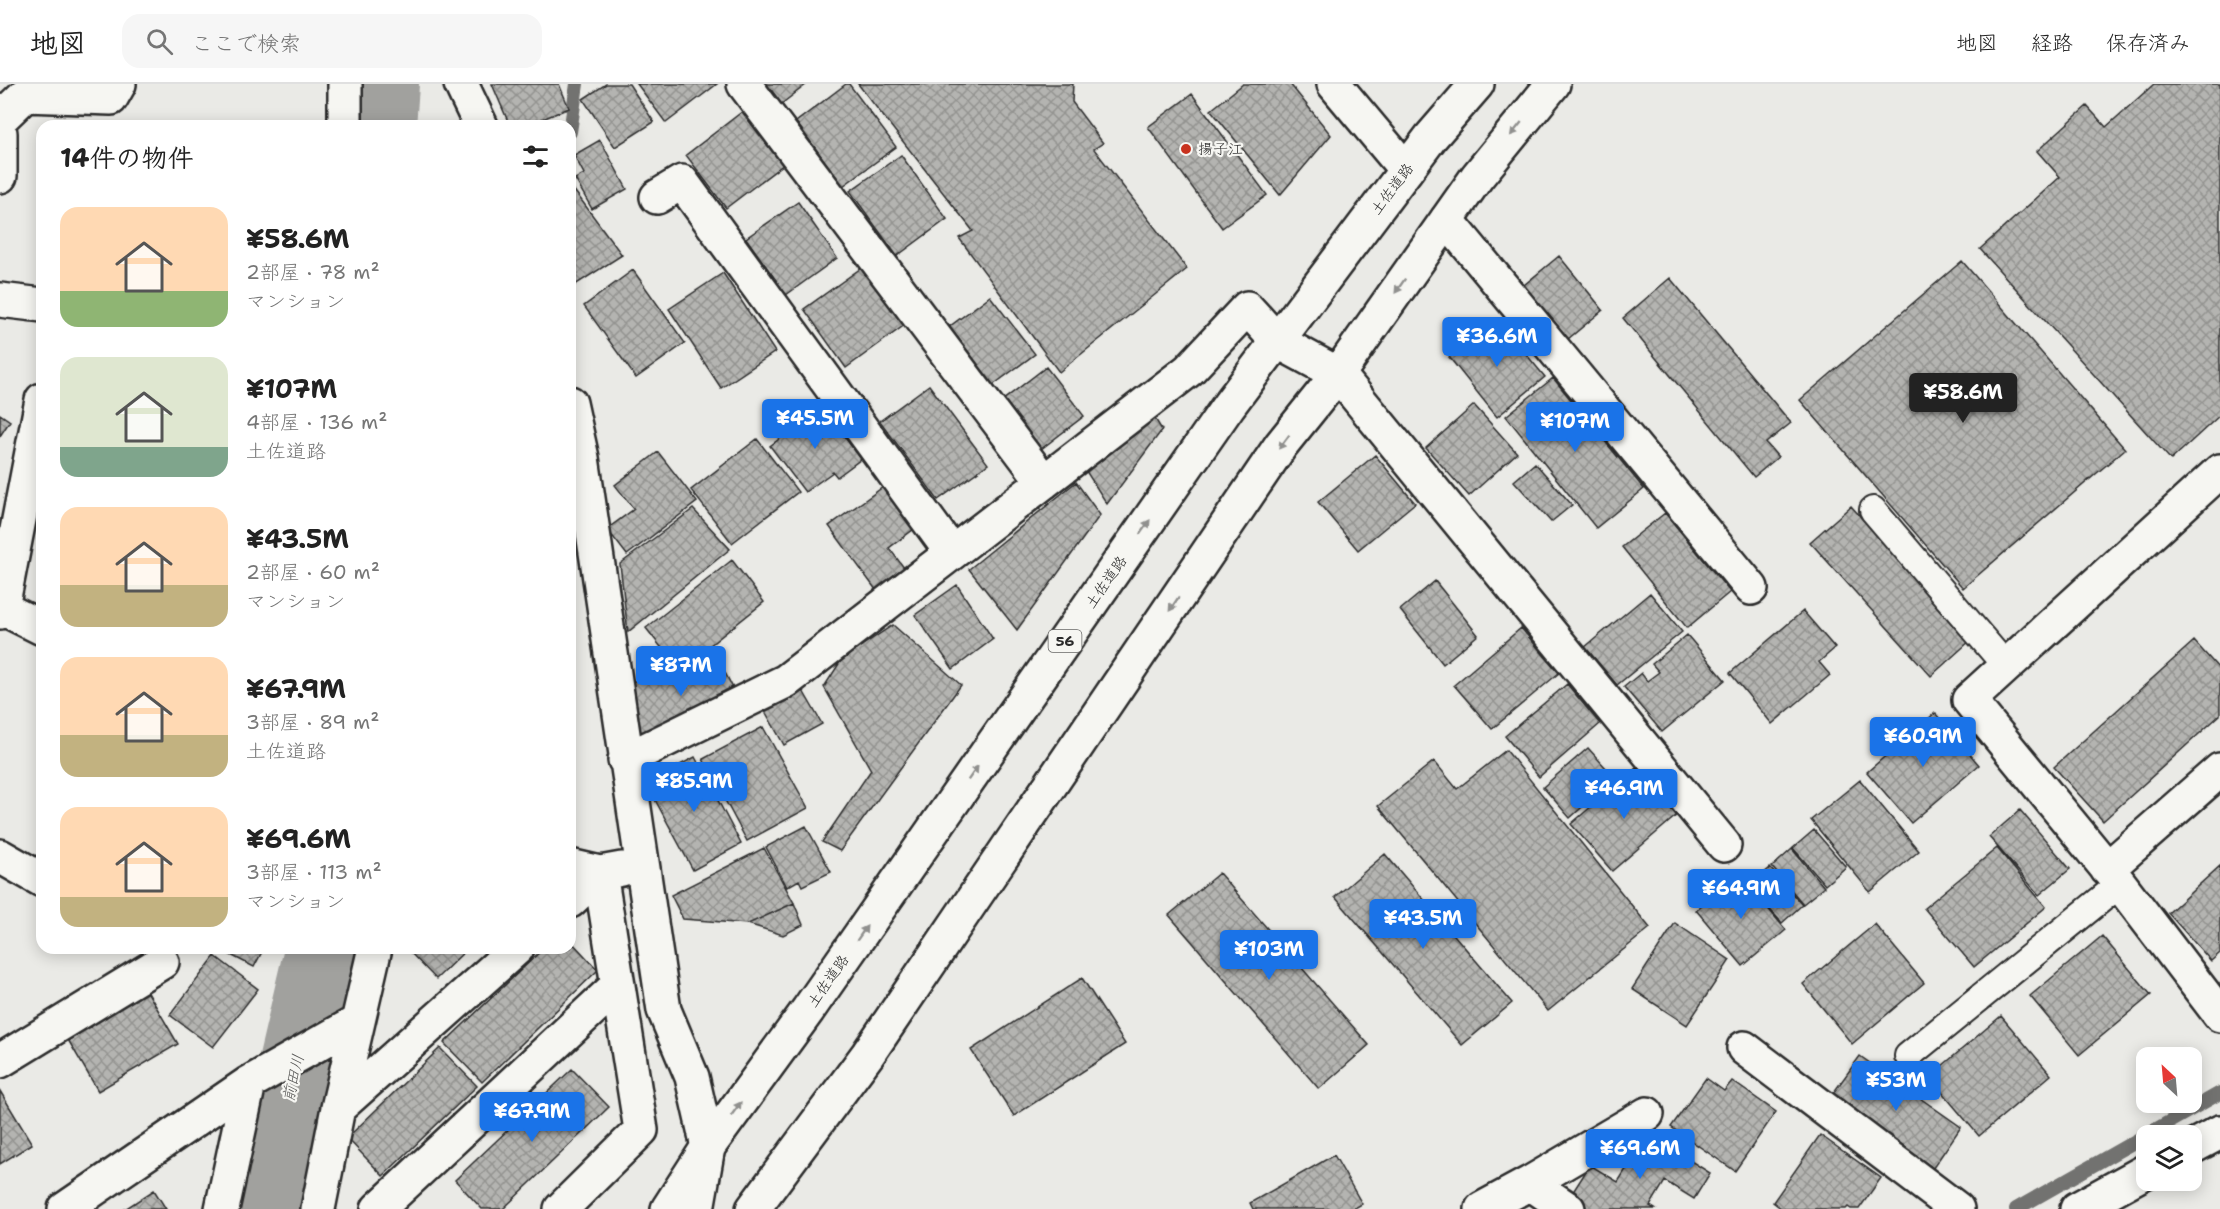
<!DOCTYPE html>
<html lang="ja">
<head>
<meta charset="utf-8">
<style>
  :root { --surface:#fff; --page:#f6f6f6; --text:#222; --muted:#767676; --line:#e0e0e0; --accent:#1a73e8 }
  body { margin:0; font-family:"Shantell Sans","Klee One",sans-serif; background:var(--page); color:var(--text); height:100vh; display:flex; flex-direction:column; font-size:22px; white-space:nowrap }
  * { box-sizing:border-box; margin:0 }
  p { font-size:20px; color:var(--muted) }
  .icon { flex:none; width:33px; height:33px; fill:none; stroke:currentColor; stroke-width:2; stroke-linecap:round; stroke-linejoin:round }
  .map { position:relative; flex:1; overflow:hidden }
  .details { position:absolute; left:36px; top:36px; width:540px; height:834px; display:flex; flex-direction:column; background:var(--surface); border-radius:18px; box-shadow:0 3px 15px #0003 }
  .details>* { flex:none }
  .needle { width:39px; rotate:334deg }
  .tools { position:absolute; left:2136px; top:963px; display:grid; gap:12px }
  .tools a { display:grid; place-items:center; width:66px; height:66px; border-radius:12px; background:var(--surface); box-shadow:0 3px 15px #0003; font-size:30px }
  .price { position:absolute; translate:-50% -51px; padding:0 14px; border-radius:6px; background:var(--accent); color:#fff; font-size:20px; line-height:39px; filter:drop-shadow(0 2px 3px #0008) }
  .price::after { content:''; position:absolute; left:50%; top:36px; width:18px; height:14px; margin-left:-9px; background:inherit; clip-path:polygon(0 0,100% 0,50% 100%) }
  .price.selected { background:#222; color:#fff }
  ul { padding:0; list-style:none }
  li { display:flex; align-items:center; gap:18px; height:150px; padding:0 24px }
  li span { display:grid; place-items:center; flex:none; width:168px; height:120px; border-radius:18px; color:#555 }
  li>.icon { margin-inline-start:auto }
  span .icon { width:72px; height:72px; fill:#fffc; stroke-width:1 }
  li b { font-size:26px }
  h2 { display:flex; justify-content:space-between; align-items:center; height:72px; padding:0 24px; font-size:26px }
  header { display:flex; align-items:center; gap:36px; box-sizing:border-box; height:84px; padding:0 30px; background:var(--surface); border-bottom:2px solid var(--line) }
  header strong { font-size:28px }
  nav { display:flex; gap:33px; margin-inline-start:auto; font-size:21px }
  .search { width:420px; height:54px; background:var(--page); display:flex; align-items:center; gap:15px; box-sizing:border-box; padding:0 21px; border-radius:18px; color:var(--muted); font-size:22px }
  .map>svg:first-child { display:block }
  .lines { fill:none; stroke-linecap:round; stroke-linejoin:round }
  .stream { stroke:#727270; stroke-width:14 }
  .river { stroke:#a1a19e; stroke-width:78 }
  .building { fill:url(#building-cross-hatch); stroke:#2b2b2b; stroke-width:1.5 }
  .lane-casing { stroke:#2b2b2b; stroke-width:30 }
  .street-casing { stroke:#2b2b2b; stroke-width:38 }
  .highway-casing { stroke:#2b2b2b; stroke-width:38 }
  .lane { stroke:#f6f6f2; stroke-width:26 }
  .street { stroke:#f6f6f2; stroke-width:33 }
  .highway { stroke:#f6f6f2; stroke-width:33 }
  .oneway { fill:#90908e }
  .poi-dot { fill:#c8321e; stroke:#f6f6f2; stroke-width:2 }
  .labels { text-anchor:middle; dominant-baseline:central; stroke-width:4.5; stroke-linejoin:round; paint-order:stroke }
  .shield { fill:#f6f6f2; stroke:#686867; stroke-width:1.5 }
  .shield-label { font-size:14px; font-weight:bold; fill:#2b2b2b }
  .poi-label { font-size:15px; fill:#2b2b2b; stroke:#f6f6f2; text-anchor:start }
  .street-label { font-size:15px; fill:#2b2b2b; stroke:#f6f6f2 }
  .water-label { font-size:16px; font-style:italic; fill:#545453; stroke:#f6f6f2 }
</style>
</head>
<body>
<header>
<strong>地図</strong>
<div class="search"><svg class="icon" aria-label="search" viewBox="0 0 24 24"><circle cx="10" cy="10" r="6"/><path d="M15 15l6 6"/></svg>ここで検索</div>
<nav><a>地図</a><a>経路</a><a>保存済み</a></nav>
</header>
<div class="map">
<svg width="2220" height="1125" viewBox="0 0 2220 1125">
  <defs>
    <pattern id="building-cross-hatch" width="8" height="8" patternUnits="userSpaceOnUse" patternTransform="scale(1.5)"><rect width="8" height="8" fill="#b4b4b1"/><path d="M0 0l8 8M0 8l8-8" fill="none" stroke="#939390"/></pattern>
  </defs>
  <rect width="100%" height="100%" fill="#eaeae6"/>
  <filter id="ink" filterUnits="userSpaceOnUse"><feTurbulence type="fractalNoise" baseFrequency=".0167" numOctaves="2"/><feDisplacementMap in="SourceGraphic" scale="12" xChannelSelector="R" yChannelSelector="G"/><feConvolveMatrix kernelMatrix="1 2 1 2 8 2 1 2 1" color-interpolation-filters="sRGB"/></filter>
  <g filter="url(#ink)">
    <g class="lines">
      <!-- stream -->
      <path class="stream" d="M570,48L577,0
        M2016,1125L2220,1009"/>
      <!-- river -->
      <path class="river" d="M377,42L380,0
        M263,1125L324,864"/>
    </g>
    <!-- building -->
    <path class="building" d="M492,0H559L569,24L526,42H510Z
      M606,0H629L654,38L615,63L583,15Z
      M637,0H717L666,39Z
      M764,0H807L780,21Z
      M846,0H849L896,63L843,102L796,38Z
      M858,0H1073L1072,18L1103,59L1094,65L1187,185L1059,288L959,154L973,147Z
      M1243,0H1290L1331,51L1280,111L1211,26Z
      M2154,0H2220V331L2171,376L1980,165L2060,93L2037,67L2087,22L2106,43Z
      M1192,10L1267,111L1222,144L1148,43Z
      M743,27L784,80L726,124L686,71Z
      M600,56L627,105L592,125L575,95L584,90L574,71Z
      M901,71L947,135L897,172L850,107Z
      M570,101L622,171L572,203L570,198Z
      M798,118L837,174L786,211L746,154Z
      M1559,172L1603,226L1562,260L1518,206Z
      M1962,177L2125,365L1963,504L1800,316Z
      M864,182L906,240L846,284L804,225Z
      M633,186L685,259L636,294L584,222Z
      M723,189L775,268L721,304L669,225Z
      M1670,194L1791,339L1766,359L1778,373L1754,393L1623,234Z
      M990,212L1035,270L989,304L945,246Z
      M1497,235L1545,293L1497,333L1449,273Z
      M1046,283L1084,332L1036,369L998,320Z
      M1553,294L1644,405L1596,444L1506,332Z
      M929,301L988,380L938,416L880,337Z
      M1474,321L1517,369L1469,412L1426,364Z
      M822,323L861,375L837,393L833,388L805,408L770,362Z
      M0,330L10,337L0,352Z
      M1154,333L1162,346L1107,420L1084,384Z
      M757,355L798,408L732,459L691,406Z
      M658,368L697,418L627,471L607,445L634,425L615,401Z
      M1375,371L1415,419L1358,466L1318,418Z
      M1535,379L1572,421L1551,438L1514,397Z
      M1076,398L1100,431L1017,546L969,485Z
      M883,403L914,445L889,464L905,485L876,506L829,442Z
      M1851,422L1971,556L1931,592L1810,458Z
      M693,425L730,465L628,548L620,480Z
      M1665,429L1730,508L1687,544L1622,463Z
      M732,476L764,518L679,586L646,544Z
      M1435,497L1478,551L1443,580L1400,526Z
      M957,501L993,555L953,585L915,531Z
      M1650,509L1682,548L1617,601L1585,563Z
      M1803,527L1835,564L1819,578L1830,591L1772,640L1730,589Z
      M893,541L961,601L840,767L822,758L871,686L824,603L842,575Z
      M1521,544L1559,589L1492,645L1454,601Z
      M1687,551L1725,596L1662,648L1624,603L1641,589L1647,597L1659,588L1652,580Z
      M2194,557L2220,586V631L2103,737L2054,683Z
      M717,573L738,614L681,642L638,650L632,597L685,591Z
      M1567,600L1600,640L1539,693L1505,652Z
      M802,605L822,640L784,661L765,627Z
      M1935,629L1979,681L1911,739L1867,688Z
      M763,643L808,724L747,757L703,675Z
      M1588,664L1615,694L1570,734L1543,703Z
      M1506,666L1650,844L1548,927L1378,722L1434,677L1457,705Z
      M695,673L741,760L693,786L646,699Z
      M1636,684L1677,731L1612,787L1571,740Z
      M1860,696L1919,767L1870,808L1811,736Z
      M2020,726L2070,785L2039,811L1989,753Z
      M806,742L831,788L802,802L799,796L787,803L766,763Z
      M1814,746L1846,783L1825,801L1793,764Z
      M764,764L794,819L748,840L683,835L671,811Z
      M1997,764L2046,823L1974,883L1924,824Z
      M1792,765L1824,803L1803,820L1772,783Z
      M1385,770L1512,919L1462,961L1335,813Z
      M2220,782V869L2211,877L2168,829Z
      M1770,784L1802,821L1782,839L1749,802Z
      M1219,789L1369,961L1319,1005L1169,831Z
      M1739,790L1786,846L1743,882L1696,826Z
      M794,819L803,841L783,851L748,840Z
      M1675,839L1730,876L1687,941L1632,905Z
      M1875,840L1924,899L1852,960L1803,900Z
      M2102,852L2151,911L2079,971L2030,912Z
      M570,856L598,886L482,998L444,959L544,864H570Z
      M217,864H264L254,883Z
      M406,864H468L436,895Z
      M215,872L258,905L213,963L170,931Z
      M1082,894L1125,960L1014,1032L971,966Z
      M147,907L178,960L98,1007L67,954Z
      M2001,932L2051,991L1979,1052L1929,993Z
      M440,964L477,1002L383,1092L347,1054Z
      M1860,972L1961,1043L1933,1084L1831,1012Z
      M572,985L609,1023L503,1125H482L455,1096Z
      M1706,994L1724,1007L1732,997L1776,1028L1735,1087L1671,1043Z
      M0,1007L32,1060L0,1080Z
      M1648,1050L1710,1089L1694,1115L1665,1097L1650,1122L1655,1125H1587L1569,1114L1590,1081L1618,1098Z
      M1820,1051L1881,1094L1859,1125H1851L1848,1123L1846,1125H1782L1773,1118Z
      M1334,1071L1362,1120L1353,1125H1253L1250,1119Z
      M154,1106L166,1125H125Z"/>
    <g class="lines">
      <defs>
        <path id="lane" d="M1873,426L2006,582
          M1908,972L2120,800"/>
        <path id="street" d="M461,0L481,42
          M744,0L1044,398
          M1334,0L1406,86
          M0,35L25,11L111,14L119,0
          M345,42V0
          M0,92V49
          M657,113L682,98L952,469
          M1447,136L1751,504
          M0,216L42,221
          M570,319L582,374L664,926L692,993L708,1063L697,1125
          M2220,387L1969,616L2120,800L2220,931
          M2,524L42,316
          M0,528L2,524L42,544
          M625,676L786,597L1189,286L1247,224L1277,257L1338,290L1724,761
          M0,772L42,796
          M570,782L600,789L622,785
          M2107,785L2220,686
          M570,817L600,789
          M1744,964L1957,1125
          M0,977L162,878
          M338,1024L517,864
          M2192,1063L2220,1048
          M1530,1099L1647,1030
          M65,1125L249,999L357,938
          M222,1125L249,999
          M318,1125L338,1024L375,864
          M378,1125L618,901
          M561,1125L641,1046L600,789
          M1482,1125L1530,1099L1568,1125
          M2077,1125L2146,1087"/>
        <path id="highway" d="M668,1125L708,1063L808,926L1229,321L1431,53L1477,0
          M753,1125L868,970L1281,361L1338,290L1477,93L1553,0"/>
      </defs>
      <!-- lane casing -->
      <use href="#lane" class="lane-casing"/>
      <!-- street casing -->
      <use href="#street" class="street-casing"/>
      <!-- highway casing -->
      <use href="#highway" class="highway-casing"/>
      <!-- lane -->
      <use href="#lane" class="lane"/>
      <!-- street -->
      <use href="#street" class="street"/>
      <!-- highway -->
      <use href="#highway" class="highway"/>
    </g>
    <!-- one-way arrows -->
    <defs><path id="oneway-solid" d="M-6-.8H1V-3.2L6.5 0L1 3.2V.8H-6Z" transform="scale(1.5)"/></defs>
    <g class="oneway">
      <use href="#oneway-solid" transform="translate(1516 45) rotate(129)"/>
      <use href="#oneway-solid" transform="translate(1400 202) rotate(125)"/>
      <use href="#oneway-solid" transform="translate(1284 358) rotate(127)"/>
      <use href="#oneway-solid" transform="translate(1145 443) rotate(-55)"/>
      <use href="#oneway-solid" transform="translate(1174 520) rotate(124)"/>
      <use href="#oneway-solid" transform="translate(973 689) rotate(-55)"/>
      <use href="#oneway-solid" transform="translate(862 849) rotate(-55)"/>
      <use href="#oneway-solid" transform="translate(736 1025) rotate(-54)"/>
    </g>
  </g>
  <!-- markers -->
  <circle class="poi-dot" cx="1186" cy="65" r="6"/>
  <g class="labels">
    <!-- shield labels -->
    <rect class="shield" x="1048.5" y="546" width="33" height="22" rx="4.5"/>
    <g class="shield-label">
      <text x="1065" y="557">56</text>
    </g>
    <!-- poi labels -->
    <g class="poi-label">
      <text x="1198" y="65">揚子江</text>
    </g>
    <!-- street labels -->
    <g class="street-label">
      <text transform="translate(1392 105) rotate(-53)">土佐道路</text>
      <text transform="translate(1106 498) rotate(-55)">土佐道路</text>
      <text transform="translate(828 897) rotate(-55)">土佐道路</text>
    </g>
    <!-- water labels -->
    <g class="water-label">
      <text transform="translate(293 994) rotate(-77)">前田川</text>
    </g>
  </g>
</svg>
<div class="tools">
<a><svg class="needle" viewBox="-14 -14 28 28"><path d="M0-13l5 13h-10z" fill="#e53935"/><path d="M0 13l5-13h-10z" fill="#767676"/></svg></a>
<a><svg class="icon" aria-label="layers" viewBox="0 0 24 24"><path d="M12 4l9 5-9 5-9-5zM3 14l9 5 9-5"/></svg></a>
</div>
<b class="price" style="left:1497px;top:284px">¥36.6M</b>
<b class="price selected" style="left:1963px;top:340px">¥58.6M</b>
<b class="price" style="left:815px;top:366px">¥45.5M</b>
<b class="price" style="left:1575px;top:369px">¥107M</b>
<b class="price" style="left:681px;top:613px">¥87M</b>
<b class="price" style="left:1923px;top:684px">¥60.9M</b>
<b class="price" style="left:694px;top:729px">¥85.9M</b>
<b class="price" style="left:1624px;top:736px">¥46.9M</b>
<b class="price" style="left:1741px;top:836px">¥64.9M</b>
<b class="price" style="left:1423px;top:866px">¥43.5M</b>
<b class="price" style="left:1269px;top:897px">¥103M</b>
<b class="price" style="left:1896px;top:1028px">¥53M</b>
<b class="price" style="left:532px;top:1059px">¥67.9M</b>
<b class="price" style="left:1640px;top:1096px">¥69.6M</b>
<section class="details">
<h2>14件の物件<svg class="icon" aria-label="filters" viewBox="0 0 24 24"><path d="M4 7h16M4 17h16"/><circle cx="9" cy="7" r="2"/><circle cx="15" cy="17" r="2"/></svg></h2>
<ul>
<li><span style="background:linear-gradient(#ffd9b3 70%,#8fb573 0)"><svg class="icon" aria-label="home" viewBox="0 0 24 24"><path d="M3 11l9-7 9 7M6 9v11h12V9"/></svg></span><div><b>¥58.6M</b><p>2部屋 · 78 m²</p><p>マンション</p></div></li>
<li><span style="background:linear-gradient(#dfe7d0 75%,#7fa58c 0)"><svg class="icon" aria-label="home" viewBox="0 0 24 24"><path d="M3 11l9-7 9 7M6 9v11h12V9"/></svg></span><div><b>¥107M</b><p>4部屋 · 136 m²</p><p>土佐道路</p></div></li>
<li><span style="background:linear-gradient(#ffd9b3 65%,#c2b280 0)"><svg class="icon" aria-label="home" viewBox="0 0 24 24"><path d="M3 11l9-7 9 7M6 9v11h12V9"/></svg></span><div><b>¥43.5M</b><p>2部屋 · 60 m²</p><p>マンション</p></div></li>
<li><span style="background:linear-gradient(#ffd9b3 65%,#c2b280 0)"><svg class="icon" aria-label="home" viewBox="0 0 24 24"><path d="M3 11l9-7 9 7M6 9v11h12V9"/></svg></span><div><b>¥67.9M</b><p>3部屋 · 89 m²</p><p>土佐道路</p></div></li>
<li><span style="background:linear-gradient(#ffd9b3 75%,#c2b280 0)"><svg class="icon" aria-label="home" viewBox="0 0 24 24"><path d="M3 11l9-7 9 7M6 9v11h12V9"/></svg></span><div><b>¥69.6M</b><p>3部屋 · 113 m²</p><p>マンション</p></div></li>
</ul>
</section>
</div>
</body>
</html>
